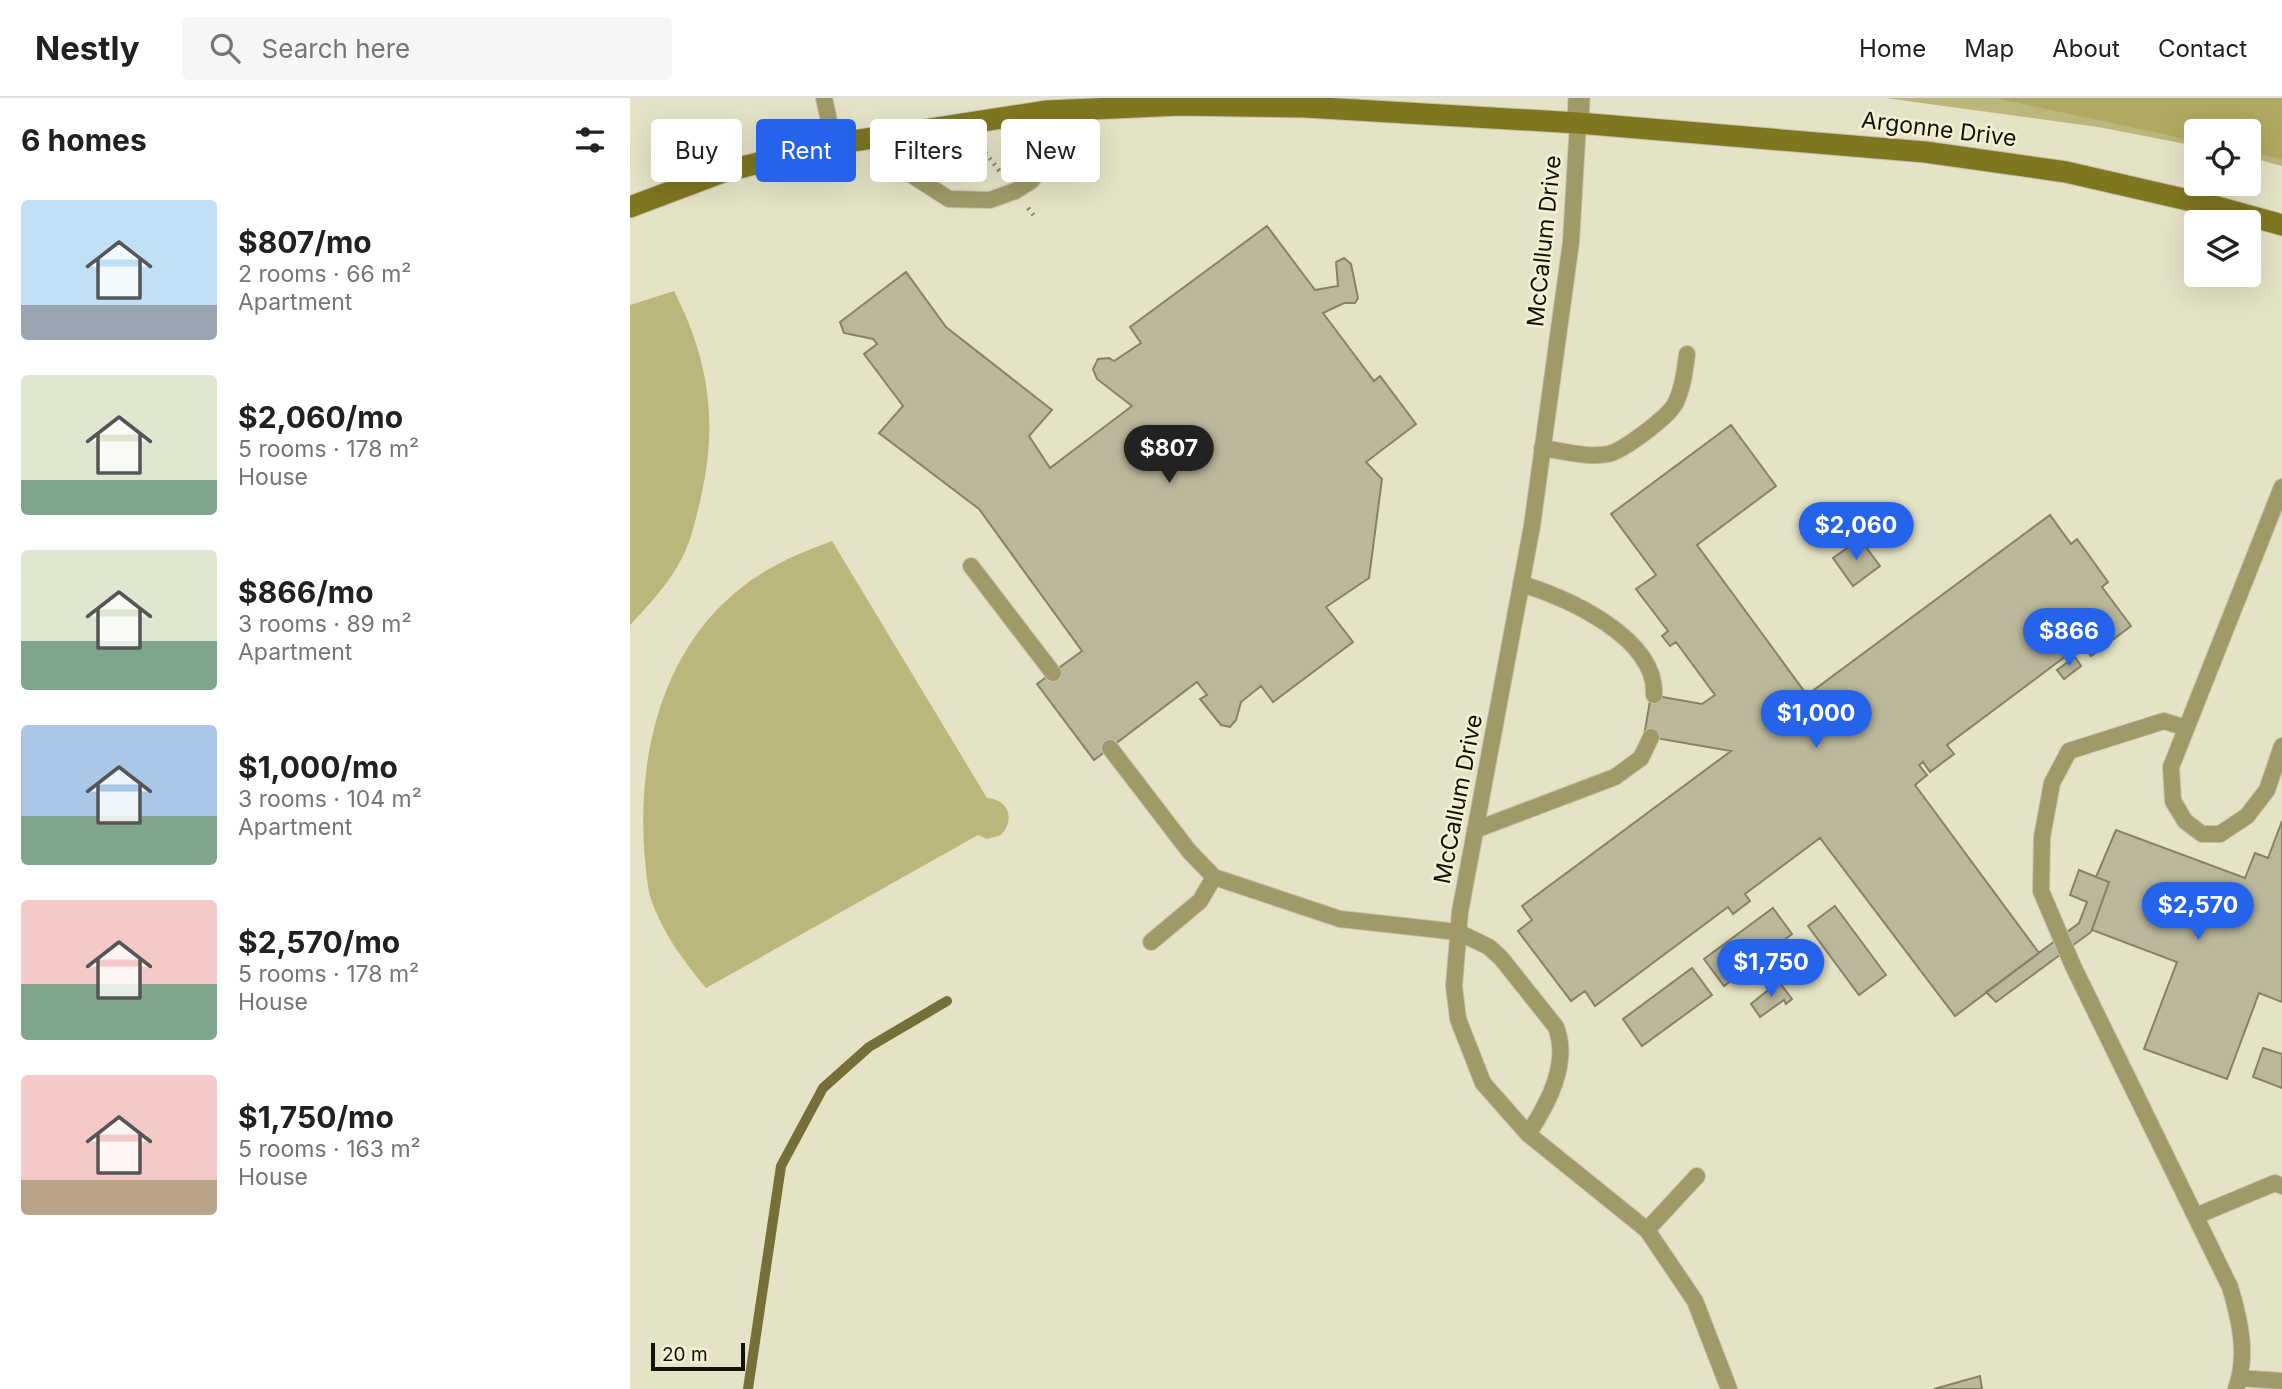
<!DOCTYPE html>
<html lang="en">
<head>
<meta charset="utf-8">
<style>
  :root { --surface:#fff; --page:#f6f6f6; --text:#202124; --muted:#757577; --line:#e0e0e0; --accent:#2563eb }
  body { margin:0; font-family:Inter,sans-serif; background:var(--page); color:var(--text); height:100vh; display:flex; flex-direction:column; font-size:26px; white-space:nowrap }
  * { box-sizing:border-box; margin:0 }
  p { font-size:23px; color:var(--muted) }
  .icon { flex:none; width:38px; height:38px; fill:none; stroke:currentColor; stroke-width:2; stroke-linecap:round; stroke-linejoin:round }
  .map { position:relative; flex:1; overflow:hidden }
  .side { display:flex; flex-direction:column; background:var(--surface); width:630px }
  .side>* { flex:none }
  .hud { position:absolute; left:21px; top:21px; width:665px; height:63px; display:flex; gap:14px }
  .tools { position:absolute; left:1554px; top:21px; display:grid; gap:14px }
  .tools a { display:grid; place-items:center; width:77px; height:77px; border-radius:7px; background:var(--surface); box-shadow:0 7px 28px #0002; font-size:35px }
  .scale { position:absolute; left:21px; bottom:18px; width:94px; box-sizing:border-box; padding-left:7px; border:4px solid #121107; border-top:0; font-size:19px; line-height:24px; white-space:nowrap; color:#121107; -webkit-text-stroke:5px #f3f0d3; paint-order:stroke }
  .price { position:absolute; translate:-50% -60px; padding:0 16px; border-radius:24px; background:var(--accent); color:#fff; font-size:23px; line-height:46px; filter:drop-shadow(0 2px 4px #0008) }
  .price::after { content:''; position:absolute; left:50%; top:42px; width:21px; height:16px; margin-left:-10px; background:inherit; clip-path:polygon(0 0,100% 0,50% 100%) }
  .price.active { background:#222; color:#fff }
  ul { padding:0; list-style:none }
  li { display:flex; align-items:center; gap:21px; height:175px; padding:0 21px }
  li span { display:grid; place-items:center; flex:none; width:196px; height:140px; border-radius:7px; color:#555 }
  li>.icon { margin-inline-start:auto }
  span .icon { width:84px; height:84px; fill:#fffc; stroke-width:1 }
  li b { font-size:30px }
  h2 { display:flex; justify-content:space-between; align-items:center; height:84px; padding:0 21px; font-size:30px }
  .pill { padding:0 24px; border-radius:7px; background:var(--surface); box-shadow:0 7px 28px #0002; font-size:24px; line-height:63px }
  .pill.active { background:var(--accent); color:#fff }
  header { display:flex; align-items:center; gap:42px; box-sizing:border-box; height:98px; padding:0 35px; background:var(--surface); border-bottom:2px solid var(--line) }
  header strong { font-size:33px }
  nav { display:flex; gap:38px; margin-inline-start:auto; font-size:24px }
  .search { width:490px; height:63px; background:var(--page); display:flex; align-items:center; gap:18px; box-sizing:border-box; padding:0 24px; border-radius:7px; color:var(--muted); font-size:26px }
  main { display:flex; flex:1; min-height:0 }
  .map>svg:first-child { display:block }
  .green { fill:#bbb67b }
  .forest { fill:#b0a961 }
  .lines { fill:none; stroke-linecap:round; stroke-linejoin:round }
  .stream { stroke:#75703a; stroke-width:10 }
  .building { fill:#bab79b; stroke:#858268; stroke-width:2 }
  .lane-casing { stroke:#c3c1a7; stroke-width:18 }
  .street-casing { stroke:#c3c1a7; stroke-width:23 }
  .secondary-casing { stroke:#c3c1a7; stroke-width:23 }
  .path { stroke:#8c8a75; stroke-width:4.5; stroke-dasharray:2 5; stroke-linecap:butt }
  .lane { stroke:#9f9a67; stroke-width:16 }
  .street { stroke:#9f9a67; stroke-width:21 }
  .secondary { stroke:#7f7720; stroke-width:21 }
  .labels { text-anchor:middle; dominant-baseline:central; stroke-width:5; stroke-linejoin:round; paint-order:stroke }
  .street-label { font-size:23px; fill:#121107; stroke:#f3f0d3 }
</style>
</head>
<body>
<header>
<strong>Nestly</strong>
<div class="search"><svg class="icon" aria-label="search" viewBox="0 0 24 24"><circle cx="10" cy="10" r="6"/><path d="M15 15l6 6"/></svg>Search here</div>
<nav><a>Home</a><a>Map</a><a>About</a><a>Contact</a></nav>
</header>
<main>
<section class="side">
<h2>6 homes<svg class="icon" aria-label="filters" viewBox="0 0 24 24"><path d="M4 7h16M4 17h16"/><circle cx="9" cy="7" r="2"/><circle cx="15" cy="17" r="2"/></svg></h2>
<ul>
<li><span style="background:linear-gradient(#bfe0f5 75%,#9aa5b1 0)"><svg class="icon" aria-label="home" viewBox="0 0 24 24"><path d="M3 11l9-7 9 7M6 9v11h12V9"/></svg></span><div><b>$807/mo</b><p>2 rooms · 66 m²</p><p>Apartment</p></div></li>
<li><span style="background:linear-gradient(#dfe7d0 75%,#7fa58c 0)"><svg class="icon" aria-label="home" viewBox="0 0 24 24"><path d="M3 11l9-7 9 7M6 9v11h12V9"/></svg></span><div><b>$2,060/mo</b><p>5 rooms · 178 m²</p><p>House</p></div></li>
<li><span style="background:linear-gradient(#dfe7d0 65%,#7fa58c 0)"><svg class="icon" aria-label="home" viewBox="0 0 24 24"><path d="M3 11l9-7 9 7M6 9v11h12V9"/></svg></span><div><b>$866/mo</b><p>3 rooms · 89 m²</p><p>Apartment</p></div></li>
<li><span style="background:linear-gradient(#a9c7e8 65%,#7fa58c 0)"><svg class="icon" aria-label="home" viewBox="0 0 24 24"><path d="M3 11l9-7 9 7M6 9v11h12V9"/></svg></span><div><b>$1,000/mo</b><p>3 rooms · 104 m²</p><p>Apartment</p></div></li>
<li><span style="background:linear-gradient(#f6c9c9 60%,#7fa58c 0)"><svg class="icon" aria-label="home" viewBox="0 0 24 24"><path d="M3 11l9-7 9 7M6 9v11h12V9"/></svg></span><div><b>$2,570/mo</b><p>5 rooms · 178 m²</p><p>House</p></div></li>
<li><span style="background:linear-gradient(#f6c9c9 75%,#b9a48a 0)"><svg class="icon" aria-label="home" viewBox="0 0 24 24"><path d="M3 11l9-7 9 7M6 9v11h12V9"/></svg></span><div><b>$1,750/mo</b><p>5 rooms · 163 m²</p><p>House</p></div></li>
</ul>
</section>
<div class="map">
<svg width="1652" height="1291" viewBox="0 0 1652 1291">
  <rect width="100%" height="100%" fill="#e5e3c6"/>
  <!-- green -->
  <path class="green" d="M1255,0H1652V68L1619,59V33H1566V48L1468,29Z
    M44,193C79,262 88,323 71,399C66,419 62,441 52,460C39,485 19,507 0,527V207Z
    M202,443L357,700C378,701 386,721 371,737L357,741L348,737L76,890C52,861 30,831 19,795C0,676 25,540 134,474C155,461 178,452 202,443Z"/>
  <!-- forest -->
  <path class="forest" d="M1365,0H1652V61L1619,54V33H1566V43Z"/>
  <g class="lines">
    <!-- stream -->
    <path class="stream" d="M118,1291L151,1068L193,990L239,949L317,903"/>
  </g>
  <!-- building -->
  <path class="building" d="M637,128L685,192L708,188L706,164L714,160L721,166L728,200L725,205H714L693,215L744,283L750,278L786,326L736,364L752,381L739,480L696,509L723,544L643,604L631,588L611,604L606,622L600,629L591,627L570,601L577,597L567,584L464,662L407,586L452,553L349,411L249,335L273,308L234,256L247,246L243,241L214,235L210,224L276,174L316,229L422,312L399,338L420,370L502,308L467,281L463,271L468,261L479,260L484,263L511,245L500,229Z
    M1101,327L1146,388L1067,447L1177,597L1420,417L1441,446L1447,441L1478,484L1472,489L1501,528L1461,558L1452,546L1317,647L1324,656L1300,674L1293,664L1289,667L1297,677L1285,687L1409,855L1325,918L1190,740L1115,796L1120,803L1103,816L1098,809L965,908L955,893L941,903L888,833L902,822L892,808L1101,653L1014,638L1021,597L1072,606L1085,597L1046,544L1040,548L1032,538L1038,533L1006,491L1026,477L981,416Z
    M1230,441L1250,468L1223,488L1203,460Z
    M1445,559L1451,568L1434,581L1427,572Z
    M1652,723V904L1629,895L1597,981L1514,951L1547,864L1462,832L1479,784L1466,779L1486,732L1615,780L1625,755L1638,760Z
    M1449,772L1479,784L1461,834L1366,904L1356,894L1449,825L1457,804L1440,797Z
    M1205,808L1256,877L1229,897L1178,828Z
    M1143,810L1162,836L1094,888L1074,861Z
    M1062,870L1082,897L1012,948L993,921Z
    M1147,881L1162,901L1156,906L1154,902L1130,919L1121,906L1143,888L1141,885Z
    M1633,950L1652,956V990L1623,979Z
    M1350,1278L1352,1291H1304Z"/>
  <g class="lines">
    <defs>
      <path id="lane" d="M194,0L204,46
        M948,25L941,144L902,428L830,814L824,888L828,921L853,985L898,1036L1017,1132L1065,1203L1099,1291
        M251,39L280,76L319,101L360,102L385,93L401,83L416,63L424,12
        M912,350C933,353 957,360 978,356C993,353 1040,318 1046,304C1053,289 1055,272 1057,256
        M1652,389L1541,669L1543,703L1555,723L1572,736H1590L1617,718L1637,692L1652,648
        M341,468L423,575
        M891,486C937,499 1027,540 1024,597
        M1556,630L1534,623L1439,653L1422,685L1412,739L1411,793L1443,868L1600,1189C1610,1222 1618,1258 1606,1291
        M480,650L559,753L584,779L710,821L828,834L859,849L871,860L926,929C940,965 918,1006 898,1036
        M845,732L985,679L1011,660L1021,639
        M521,844L570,803L584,779
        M1566,1118L1645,1085L1652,1088
        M1017,1132L1067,1078
        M1610,1280L1652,1283"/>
      <path id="street" d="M948,25L949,0"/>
      <path id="secondary" d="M0,109L93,74L204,46L417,13L550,7L675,9L948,25L1295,54L1436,74L1584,108L1652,127"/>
    </defs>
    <!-- lane casing -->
    <use href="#lane" class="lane-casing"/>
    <!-- street casing -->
    <use href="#street" class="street-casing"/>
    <!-- secondary casing -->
    <use href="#secondary" class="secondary-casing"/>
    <!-- path -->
    <path class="path" d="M351,49L371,75
      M398,110L405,119"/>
    <!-- lane -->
    <use href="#lane" class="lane"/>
    <!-- street -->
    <use href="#street" class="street"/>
    <!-- secondary -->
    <use href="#secondary" class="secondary"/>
  </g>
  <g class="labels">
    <!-- street labels -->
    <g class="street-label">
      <text transform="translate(1309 31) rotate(7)">Argonne Drive</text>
      <text transform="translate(914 143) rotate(-84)">McCallum Drive</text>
      <text transform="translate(828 701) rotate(-79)">McCallum Drive</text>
    </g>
  </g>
</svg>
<div class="tools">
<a><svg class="icon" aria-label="locate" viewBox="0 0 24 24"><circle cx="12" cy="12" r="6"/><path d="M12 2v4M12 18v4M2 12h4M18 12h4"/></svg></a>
<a><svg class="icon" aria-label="layers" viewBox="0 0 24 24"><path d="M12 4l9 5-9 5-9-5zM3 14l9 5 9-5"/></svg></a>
</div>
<div class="scale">20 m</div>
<b class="price active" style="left:539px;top:387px">$807</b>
<b class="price" style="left:1226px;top:464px">$2,060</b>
<b class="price" style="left:1439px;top:570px">$866</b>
<b class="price" style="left:1186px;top:652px">$1,000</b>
<b class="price" style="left:1568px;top:844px">$2,570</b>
<b class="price" style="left:1141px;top:901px">$1,750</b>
<div class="hud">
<a class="pill">Buy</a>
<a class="pill active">Rent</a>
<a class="pill">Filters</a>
<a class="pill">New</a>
</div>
</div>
</main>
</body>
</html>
